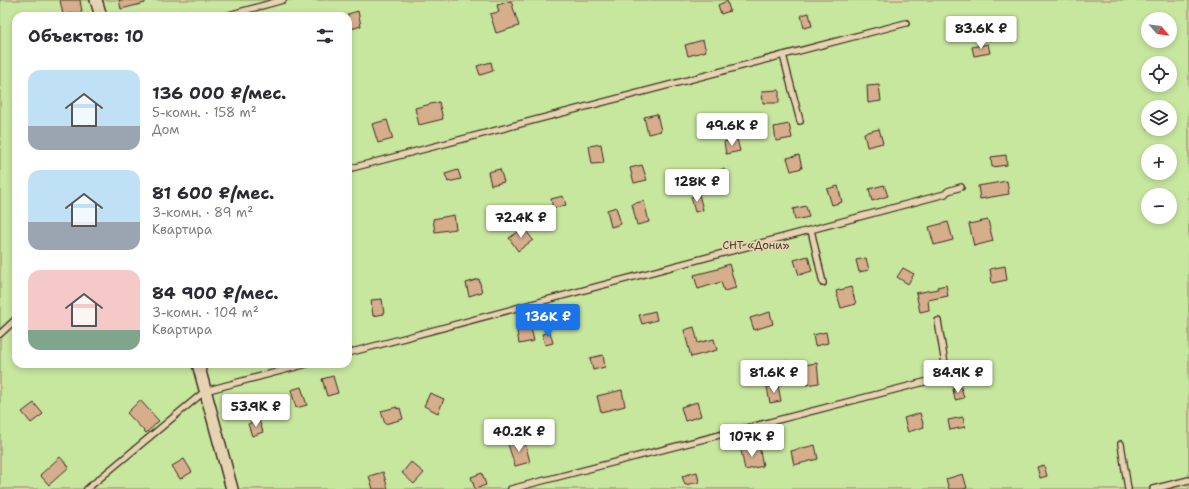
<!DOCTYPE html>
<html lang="ru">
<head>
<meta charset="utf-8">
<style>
  :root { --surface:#fff; --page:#f2f2f3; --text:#2b2b33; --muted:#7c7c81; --accent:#1a73e8 }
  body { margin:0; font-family:"Shantell Sans",sans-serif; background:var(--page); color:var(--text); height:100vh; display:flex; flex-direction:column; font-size:15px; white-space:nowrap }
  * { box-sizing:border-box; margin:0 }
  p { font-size:13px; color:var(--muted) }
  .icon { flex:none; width:22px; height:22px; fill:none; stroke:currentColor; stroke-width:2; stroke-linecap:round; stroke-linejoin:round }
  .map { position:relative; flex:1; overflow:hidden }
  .drawer { position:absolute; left:12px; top:12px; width:340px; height:356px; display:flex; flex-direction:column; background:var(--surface); border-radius:12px; box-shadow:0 2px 6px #0003 }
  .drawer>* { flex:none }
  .needle { width:26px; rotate:118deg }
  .controls { position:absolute; left:1141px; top:12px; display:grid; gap:8px }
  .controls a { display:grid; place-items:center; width:36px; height:36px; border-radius:50%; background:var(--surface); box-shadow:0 2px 6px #0003; font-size:20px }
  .price { position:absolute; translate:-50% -34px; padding:0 9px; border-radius:4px; background:#fff; color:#222; font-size:13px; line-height:26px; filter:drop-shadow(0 1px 2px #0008) }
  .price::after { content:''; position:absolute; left:50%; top:24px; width:12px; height:9px; margin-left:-6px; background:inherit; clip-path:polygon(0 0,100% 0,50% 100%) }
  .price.current { background:var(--accent); color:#fff }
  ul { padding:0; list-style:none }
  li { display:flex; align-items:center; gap:12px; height:100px; padding:0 16px }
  li span { display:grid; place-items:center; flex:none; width:112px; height:80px; border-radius:12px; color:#555 }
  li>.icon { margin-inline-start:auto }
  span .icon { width:48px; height:48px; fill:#fffc; stroke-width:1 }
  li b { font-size:17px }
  h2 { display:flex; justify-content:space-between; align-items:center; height:48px; padding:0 16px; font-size:17px }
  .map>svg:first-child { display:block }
  .green { fill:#c7e69e; stroke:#81885e; fill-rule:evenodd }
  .building { fill:#d6ae8c; stroke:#3b2a1e }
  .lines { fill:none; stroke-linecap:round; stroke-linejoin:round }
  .lane-casing { stroke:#3b2a1e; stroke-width:8 }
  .street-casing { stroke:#3b2a1e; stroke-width:14 }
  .lane { stroke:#e5d3b1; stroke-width:5.5 }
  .street { stroke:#e5d3b1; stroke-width:11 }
  .labels { text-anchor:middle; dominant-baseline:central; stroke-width:4; stroke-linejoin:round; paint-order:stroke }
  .park-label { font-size:11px; fill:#493d2b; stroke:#e5d3b1 }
</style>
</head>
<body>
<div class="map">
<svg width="1189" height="489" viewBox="0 0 1189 489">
  <rect width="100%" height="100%" fill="#e5d3b1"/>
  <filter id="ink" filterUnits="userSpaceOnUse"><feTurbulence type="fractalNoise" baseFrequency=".025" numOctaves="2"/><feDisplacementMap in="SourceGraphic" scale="8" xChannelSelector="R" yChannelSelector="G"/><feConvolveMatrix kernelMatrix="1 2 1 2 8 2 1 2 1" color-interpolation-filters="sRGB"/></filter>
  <g filter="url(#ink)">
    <!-- green -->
    <path class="green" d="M0,0H1189V489H0ZM16,16H348V364H16ZM1148,19H1170V41H1148ZM1148,63H1170V85H1148ZM1148,107H1170V129H1148ZM1148,151H1170V173H1148ZM1148,195H1170V217H1148Z"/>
    <!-- building -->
    <path class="building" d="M60,0H80L82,12L63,15Z
      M119,0H145V3L121,9Z
      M511,1L519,26L496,33L490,14L499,12L497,5Z
      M727,1L730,11L721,14L718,5Z
      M358,11L361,26L348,30V14Z
      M809,13L812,26L804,28L801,15Z
      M703,40L706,51L688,56L685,45Z
      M988,44L990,53L974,56L972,47Z
      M491,62L493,71L480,75L477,66Z
      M879,85L881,101L868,103L867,86Z
      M779,90V103H763L762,91Z
      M439,102L443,119L419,125L415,108Z
      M657,114L661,131L648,134L644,117Z
      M387,120L393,139L378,143L372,124Z
      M789,124L792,138L776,141L774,127Z
      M879,129L883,143L867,147L864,133Z
      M737,139L740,151L726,154L724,142Z
      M601,144L604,163L592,164L589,146Z
      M799,155L802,168L791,171L787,158Z
      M1006,155L1007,165L992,167L991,157Z
      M642,165L647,180L634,183L630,168Z
      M500,169L504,182L491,185L488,172Z
      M724,169L729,188L712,192L707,173Z
      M458,170L461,179L448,182L445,174Z
      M1007,181L1009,194L980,199L978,186Z
      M884,185L888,196L872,201L869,189Z
      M838,186L842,202L832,205L827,189Z
      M699,194L703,210L695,212L691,197Z
      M563,196L566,205L553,208L551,199Z
      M644,201L649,222L637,225L632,204Z
      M806,206L809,217L795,220L793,209Z
      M616,207L621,224L611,227L607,210Z
      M454,215L456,229L435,232L433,219Z
      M988,220L993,241L974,246L969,224Z
      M948,222L953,240L934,245L929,227Z
      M524,228L533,240L518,251L509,238Z
      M808,256L812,271L799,275L794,260Z
      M866,258L869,270L859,272L856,260Z
      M729,264L736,288L724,291L721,282L698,289L694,275L718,269V268Z
      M1005,266L1007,280L992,283L990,269Z
      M903,268L914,274L908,284L897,277Z
      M479,279L482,292L469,296L466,283Z
      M946,285L948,296L928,300L929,310L920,312L916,293L938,289L937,287Z
      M851,287L856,304L841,308L836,291Z
      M382,299L384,314L373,316L371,300Z
      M655,311L657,320L642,324L639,315Z
      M770,312L773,324L754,330L750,318Z
      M694,327L698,343L714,339L717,350L691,357L684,330Z
      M531,328L534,341L519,344L517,331Z
      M550,332L553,343L545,345L542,334Z
      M826,332L828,343L815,346L813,335Z
      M603,355L605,367L593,370L590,358Z
      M788,361L791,375L781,377L778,363Z
      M817,363L819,383L806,385L804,365Z
      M333,376L338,393L327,396L322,379Z
      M778,385L781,401L770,403L767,387Z
      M301,387L307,405L296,408L291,390Z
      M961,387L964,398L955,400L953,389Z
      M622,390L625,406L601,412L597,396Z
      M430,393L444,399L438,413L424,406Z
      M140,400L159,421L146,433L127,413Z
      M697,402L701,416L685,421L681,407Z
      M34,403L43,414L31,423L22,412Z
      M397,407V409L400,408L403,419L385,424L381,411Z
      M920,413L924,427L908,432L904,418Z
      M963,417L965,427L950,430L948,420Z
      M259,420L263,432L252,436L248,424Z
      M524,439L530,462L515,466L508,444Z
      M815,445L818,459L794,465L791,451Z
      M759,446L763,466L745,470L741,450Z
      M60,457L69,467L49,485L40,475Z
      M184,459L192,472L180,479L172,466Z
      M411,462L424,473L414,484L402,473Z
      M1044,465L1047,476L1040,478L1037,467Z
      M383,472L388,489H373L369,476Z
      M697,472L699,482L685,485L682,476Z
      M482,473L486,485L475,489L471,477Z
      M963,474L967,488L963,489H949L946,479Z"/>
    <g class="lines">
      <defs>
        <path id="lane" d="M225,16L283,0
          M783,55L800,121
          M348,169L906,23
          M811,230L823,283
          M938,321L947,376
          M0,334L16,319
          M348,353L945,194L948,191L961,187
          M1121,444L1128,489
          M87,489L205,391L307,364
          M511,489L967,371
          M1153,489L1189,480"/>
        <path id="street" d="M96,0L101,16
          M198,364L232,489"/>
      </defs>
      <!-- lane casing -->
      <use href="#lane" class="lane-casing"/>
      <!-- street casing -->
      <use href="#street" class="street-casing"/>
      <!-- lane -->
      <use href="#lane" class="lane"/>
      <!-- street -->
      <use href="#street" class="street"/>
    </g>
  </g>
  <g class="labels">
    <!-- park labels -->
    <g class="park-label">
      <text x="756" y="245">СНТ «Дони»</text>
    </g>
  </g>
</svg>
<div class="controls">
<a><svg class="needle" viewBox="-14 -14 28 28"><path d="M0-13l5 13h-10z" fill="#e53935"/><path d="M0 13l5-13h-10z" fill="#7c7c81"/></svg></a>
<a><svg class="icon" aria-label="locate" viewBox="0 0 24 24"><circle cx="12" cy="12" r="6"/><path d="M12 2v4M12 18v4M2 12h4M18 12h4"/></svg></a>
<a><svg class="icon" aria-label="layers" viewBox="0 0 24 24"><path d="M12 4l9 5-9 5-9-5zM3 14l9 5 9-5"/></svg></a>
<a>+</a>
<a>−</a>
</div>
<b class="price" style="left:981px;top:50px">83.6K ₽</b>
<b class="price" style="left:732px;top:147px">49.6K ₽</b>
<b class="price" style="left:697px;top:203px">128K ₽</b>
<b class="price" style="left:521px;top:239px">72.4K ₽</b>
<b class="price current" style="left:548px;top:338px">136K ₽</b>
<b class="price" style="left:774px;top:394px">81.6K ₽</b>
<b class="price" style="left:958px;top:394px">84.9K ₽</b>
<b class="price" style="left:256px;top:428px">53.9K ₽</b>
<b class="price" style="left:519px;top:453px">40.2K ₽</b>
<b class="price" style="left:752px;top:458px">107K ₽</b>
<section class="drawer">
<h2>Объектов: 10<svg class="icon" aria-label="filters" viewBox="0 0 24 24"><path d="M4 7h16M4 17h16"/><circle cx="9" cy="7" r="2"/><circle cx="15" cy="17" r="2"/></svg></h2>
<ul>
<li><span style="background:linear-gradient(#bfe0f5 70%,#9aa5b1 0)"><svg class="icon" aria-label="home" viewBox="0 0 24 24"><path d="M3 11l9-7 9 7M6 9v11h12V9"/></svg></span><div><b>136 000 ₽/мес.</b><p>5-комн. · 158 m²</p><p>Дом</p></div></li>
<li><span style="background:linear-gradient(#bfe0f5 65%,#9aa5b1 0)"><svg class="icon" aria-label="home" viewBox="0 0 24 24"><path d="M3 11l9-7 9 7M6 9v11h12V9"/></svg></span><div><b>81 600 ₽/мес.</b><p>3-комн. · 89 m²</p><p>Квартира</p></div></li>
<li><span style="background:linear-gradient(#f6c9c9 75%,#7fa58c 0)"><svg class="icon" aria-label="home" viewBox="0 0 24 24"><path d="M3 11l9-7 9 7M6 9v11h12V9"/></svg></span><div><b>84 900 ₽/мес.</b><p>3-комн. · 104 m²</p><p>Квартира</p></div></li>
</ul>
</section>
</div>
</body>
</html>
